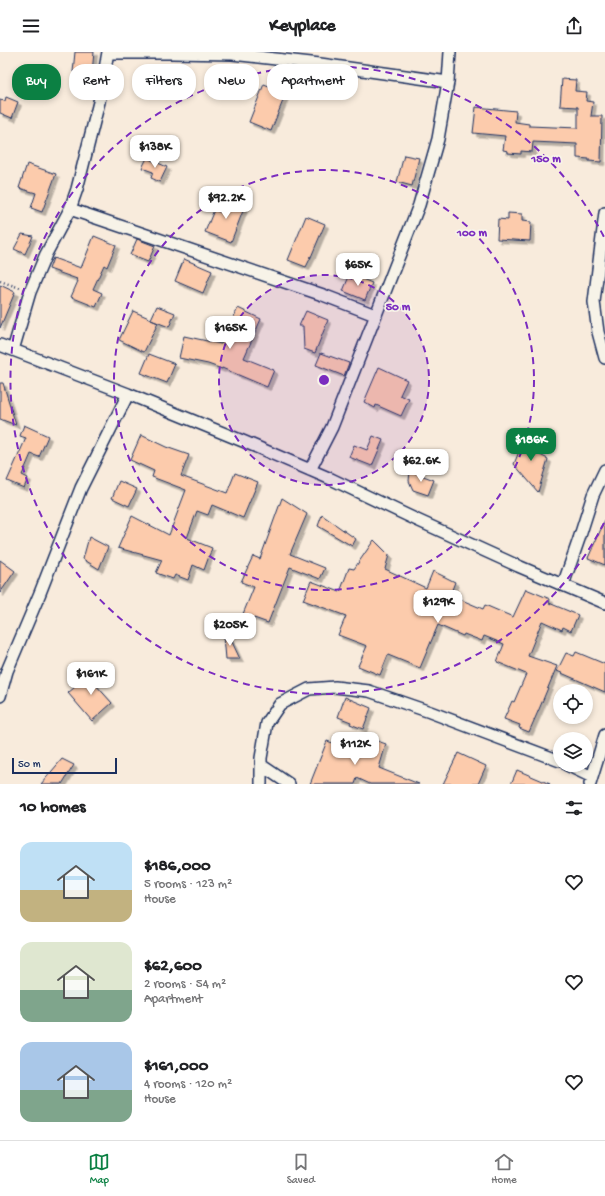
<!DOCTYPE html>
<html lang="en">
<head>
<meta charset="utf-8">
<style>
  :root { --surface:#fff; --page:#f6f6f6; --text:#202124; --muted:#757577; --line:#e0e0e0; --accent:#0b8043 }
  body { margin:0; font-family:"Gochi Hand",sans-serif; background:var(--page); color:var(--text); height:100vh; display:flex; flex-direction:column; font-size:15px; white-space:nowrap }
  * { box-sizing:border-box; margin:0 }
  p { font-size:13px; color:var(--muted) }
  .icon { flex:none; width:22px; height:22px; fill:none; stroke:currentColor; stroke-width:2; stroke-linecap:round; stroke-linejoin:round }
  .map { position:relative; height:732px; overflow:hidden }
  .drawer { display:flex; flex-direction:column; background:var(--surface); flex:1 }
  .drawer>* { flex:none }
  .guide { position:absolute; left:12px; top:12px; width:400px; height:36px; display:flex; gap:8px }
  .buttons { position:absolute; left:553px; top:632px; display:grid; gap:8px }
  .buttons a { display:grid; place-items:center; width:40px; height:40px; border-radius:50%; background:var(--surface); box-shadow:0 2px 6px #0003; font-size:20px }
  .scale { position:absolute; left:12px; bottom:10px; width:105px; box-sizing:border-box; padding-left:4px; border:2px solid #1b2f5e; border-top:0; font-size:11px; line-height:14px; white-space:nowrap; color:#1b2f5e; -webkit-text-stroke:3px #f7f3e8; paint-order:stroke }
  .price { position:absolute; translate:-50% -34px; padding:0 9px; border-radius:8px; background:#fff; color:#222; font-size:13px; line-height:26px; filter:drop-shadow(0 1px 2px #0008) }
  .price::after { content:''; position:absolute; left:50%; top:24px; width:12px; height:9px; margin-left:-6px; background:inherit; clip-path:polygon(0 0,100% 0,50% 100%) }
  .price.on { background:var(--accent); color:#fff }
  ul { padding:0; list-style:none }
  li { display:flex; align-items:center; gap:12px; height:100px; padding:0 20px }
  li span { display:grid; place-items:center; flex:none; width:112px; height:80px; border-radius:12px; color:#555 }
  li>.icon { margin-inline-start:auto }
  span .icon { width:48px; height:48px; fill:#fffc; stroke-width:1 }
  li b { font-size:17px }
  h2 { display:flex; justify-content:space-between; align-items:center; height:48px; padding:0 20px; font-size:17px }
  .pill { padding:0 14px; border-radius:16px; background:var(--surface); box-shadow:0 2px 6px #0003; font-size:14px; line-height:36px }
  .pill.on { background:var(--accent); color:#fff }
  header { display:flex; justify-content:space-between; align-items:center; height:52px; padding:0 20px; background:var(--surface); font-size:18px; font-weight:800 }
  .tabs { display:flex; justify-content:space-around; align-items:center; height:56px; border-top:1px solid var(--line); background:var(--surface); font-size:11px; color:var(--muted) }
  .tabs a { display:grid; justify-items:center; gap:2px }
  .tabs .on { color:var(--accent) }
  .map>svg:first-child { display:block }
  .building { fill:#fccbac; stroke:#1b2f5e; filter:url(#shadow) }
  .lines { fill:none; stroke-linecap:round; stroke-linejoin:round }
  .street-casing { stroke:#1b2f5e; stroke-width:14 }
  .path { stroke:#1b2f5e; stroke-width:2.5; stroke-dasharray:1 3; stroke-linecap:butt }
  .street { stroke:#f7f3e8; stroke-width:11 }
  .ring { fill:none; stroke:#7b2cbf; stroke-width:2; stroke-dasharray:7 5 }
  .centre { fill:#7b2cbf; stroke:#f7f3e8; stroke-width:2 }
  .ring-label { font-size:12px; text-anchor:middle; font-weight:bold; fill:#7b2cbf; stroke:#f7f3e8; stroke-width:3.5; stroke-linejoin:round; paint-order:stroke }
</style>
</head>
<body>
<header><svg class="icon" aria-label="menu" viewBox="0 0 24 24"><path d="M4 6h16M4 12h16M4 18h16"/></svg>Keyplace<svg class="icon" aria-label="share" viewBox="0 0 24 24"><path d="M12 15V3M7 8l5-5 5 5M5 13v7h14v-7"/></svg></header>
<div class="map">
<svg width="605" height="732" viewBox="0 0 605 732">
  <defs>
    <filter id="shadow"><feDropShadow dx="3.5" dy="3.5" stdDeviation="0" flood-color="#0004"/></filter>
  </defs>
  <rect width="100%" height="100%" fill="#f8ebdc"/>
  <filter id="ink" filterUnits="userSpaceOnUse"><feTurbulence type="fractalNoise" baseFrequency=".025" numOctaves="2"/><feDisplacementMap in="SourceGraphic" scale="8" xChannelSelector="R" yChannelSelector="G"/><feConvolveMatrix kernelMatrix="1 2 1 2 8 2 1 2 1" color-interpolation-filters="sRGB"/></filter>
  <g filter="url(#ink)">
    <!-- building -->
    <path class="building" d="M75,0H94L92,21L73,20Z
      M562,27L576,28L575,39L587,40L586,49L593,50L591,64H602L601,110L589,109V107L577,106V92L533,90L532,100L521,99V102L508,101V99L503,98L505,84L473,81L476,55L516,59L515,70L529,72V74L578,76V55L560,54Z
      M264,32L286,41L271,79L249,70Z
      M6,45L18,50L12,66L0,61V48L5,49Z
      M404,103L419,106L412,134L397,130Z
      M147,106L167,115L160,130L151,126L153,120L142,116Z
      M27,112L56,122L42,160L31,156L36,141L19,136Z
      M229,144L246,151L231,190L205,180L214,158L223,161Z
      M508,161L522,162V169L531,170L530,189L497,187L498,167L508,168Z
      M306,164L325,172L311,205H309H311L306,215L288,208Z
      M22,182L33,184L25,202L14,197Z
      M94,184L116,193L107,215L104,213L93,237L102,241L96,255L71,245L78,229L76,228L77,227L49,217L53,206L81,216Z
      M137,187L155,194L148,210L130,203Z
      M184,207L212,219L203,241L175,229Z
      M350,222L372,231L365,248L343,239Z
      M0,233L15,240L0,276Z
      M157,254L175,261L169,275L151,268L158,271L144,300L119,288L133,259L151,267Z
      M238,256L261,267L244,306L274,318L267,335L222,316V317L208,312L179,306L184,284L221,292Z
      M306,259L328,268L315,301L304,297L303,274H299Z
      M321,301L349,311L344,324L316,313Z
      M149,302L175,312L167,331L141,321Z
      M379,315L407,328L400,343L409,347L401,364L376,353L375,356L364,350Z
      M0,331H3L16,373L0,367Z
      M24,373L48,384L39,405L31,402L22,423L28,426L24,436L7,429L26,386L20,384Z
      M526,382L540,387L534,400L548,407L538,440L514,412Z
      M141,383L166,395L189,403L181,424L227,441L235,421L258,430L243,466L212,453L208,463L197,459L187,486L212,496L204,518L193,513L188,528L175,523L173,527L156,521L162,508L118,496L132,464L169,483L186,438L152,425L154,419L130,408Z
      M373,384L383,388L372,414L349,405L354,393L367,398Z
      M410,419L434,428L428,443L413,438L409,429Z
      M119,429L137,437L129,454L112,446Z
      M282,446L307,462L290,502L325,516L320,527L290,515L268,571L243,562L254,535L241,530L253,504L260,507Z
      M322,463L356,487L352,494L318,474Z
      M605,468V513L588,506Z
      M89,485L108,495L99,517L83,507Z
      M374,488L389,503L385,517L426,536L433,519L455,530L450,543L483,557L485,553L513,565L526,537L550,547L549,551L578,563L571,579L563,575L562,578L542,569L528,604L557,614L540,655L529,680L519,676L520,673L504,667L512,649L514,650L526,622L497,610L504,592L484,584L482,589L464,582L463,584L438,573L420,616L388,603L380,623L358,614L367,594L338,583L346,564L303,548L311,529L340,540L349,516L354,517Z
      M0,508L15,519L0,541Z
      M223,573H224L240,607H226Z
      M576,600L605,612V640L557,619L566,601L574,604Z
      M103,611L95,632L112,651L92,669L68,641Z
      M345,645L371,656L363,677L350,672L351,670L338,665Z
      M366,685L386,692L379,716L419,732H370L357,726L355,732H310L327,689L361,701Z
      M458,701L486,714L478,732H443Z
      M62,707L74,713L62,732H41Z
      M517,718L550,732H511Z"/>
    <g class="lines">
      <defs>
        <path id="street" d="M108,1H172L232,2L320,12L448,30
          M70,157L323,243L375,263
          M605,161L594,250L598,280L605,306
          M0,293L128,342L245,390L331,427L417,468L518,514L605,551
          M13,298L30,240L46,202L70,157L77,137L99,50L108,0
          M310,418L332,375L419,153L438,87L448,30L450,0
          M563,533L579,487L593,443L605,418
          M0,644L7,619L40,541L81,436L128,342
          M261,713L289,732
          M567,713L592,725
          M261,732V706L267,671L280,652L309,637L335,635L369,639L430,660L560,709
          M590,732L605,683"/>
      </defs>
      <!-- street casing -->
      <use href="#street" class="street-casing"/>
      <!-- path -->
      <path class="path" d="M0,229L20,236"/>
      <!-- street -->
      <use href="#street" class="street"/>
    </g>
  </g>
  <!-- distance rings -->
  <circle cx="324" cy="328" r="105" fill="#7b2cbf" fill-opacity=".12"/>
  <g class="ring">
    <circle cx="324" cy="328" r="105"/>
    <circle cx="324" cy="328" r="210"/>
    <path d="M604 471A314 314 0 1 1 604 185"/>
  </g>
  <circle cx="324" cy="328" r="6" class="centre"/>
  <g class="ring-label">
    <text x="546" y="110">150 m</text>
    <text x="472" y="184">100 m</text>
    <text x="398" y="258">50 m</text>
  </g>
</svg>
<div class="buttons">
<a><svg class="icon" aria-label="locate" viewBox="0 0 24 24"><circle cx="12" cy="12" r="6"/><path d="M12 2v4M12 18v4M2 12h4M18 12h4"/></svg></a>
<a><svg class="icon" aria-label="layers" viewBox="0 0 24 24"><path d="M12 4l9 5-9 5-9-5zM3 14l9 5 9-5"/></svg></a>
</div>
<div class="scale">50 m</div>
<b class="price" style="left:155px;top:117px">$138K</b>
<b class="price" style="left:226px;top:168px">$92.2K</b>
<b class="price" style="left:358px;top:235px">$65K</b>
<b class="price" style="left:230px;top:298px">$165K</b>
<b class="price on" style="left:531px;top:410px">$186K</b>
<b class="price" style="left:421px;top:431px">$62.6K</b>
<b class="price" style="left:438px;top:572px">$129K</b>
<b class="price" style="left:230px;top:595px">$205K</b>
<b class="price" style="left:91px;top:644px">$161K</b>
<b class="price" style="left:355px;top:714px">$112K</b>
<div class="guide">
<a class="pill on">Buy</a>
<a class="pill">Rent</a>
<a class="pill">Filters</a>
<a class="pill">New</a>
<a class="pill">Apartment</a>
</div>
</div>
<section class="drawer">
<h2>10 homes<svg class="icon" aria-label="filters" viewBox="0 0 24 24"><path d="M4 7h16M4 17h16"/><circle cx="9" cy="7" r="2"/><circle cx="15" cy="17" r="2"/></svg></h2>
<ul>
<li><span style="background:linear-gradient(#bfe0f5 60%,#c2b280 0)"><svg class="icon" aria-label="home" viewBox="0 0 24 24"><path d="M3 11l9-7 9 7M6 9v11h12V9"/></svg></span><div><b>$186,000</b><p>5 rooms · 123 m²</p><p>House</p></div><svg class="icon" aria-label="heart" viewBox="0 0 24 24"><path d="M12 20l-8-8c-3-5 5-10 8-4 3-6 11-1 8 4z"/></svg></li>
<li><span style="background:linear-gradient(#dfe7d0 60%,#7fa58c 0)"><svg class="icon" aria-label="home" viewBox="0 0 24 24"><path d="M3 11l9-7 9 7M6 9v11h12V9"/></svg></span><div><b>$62,600</b><p>2 rooms · 54 m²</p><p>Apartment</p></div><svg class="icon" aria-label="heart" viewBox="0 0 24 24"><path d="M12 20l-8-8c-3-5 5-10 8-4 3-6 11-1 8 4z"/></svg></li>
<li><span style="background:linear-gradient(#a9c7e8 60%,#7fa58c 0)"><svg class="icon" aria-label="home" viewBox="0 0 24 24"><path d="M3 11l9-7 9 7M6 9v11h12V9"/></svg></span><div><b>$161,000</b><p>4 rooms · 120 m²</p><p>House</p></div><svg class="icon" aria-label="heart" viewBox="0 0 24 24"><path d="M12 20l-8-8c-3-5 5-10 8-4 3-6 11-1 8 4z"/></svg></li>
</ul>
</section>
<nav class="tabs">
<a class="on"><svg class="icon" aria-label="map" viewBox="0 0 24 24"><path d="M3 6l6-2 6 2 6-2v14l-6 2-6-2-6 2zM9 4v14M15 6v14"/></svg>Map</a>
<a><svg class="icon" aria-label="saved" viewBox="0 0 24 24"><path d="M7 4h10v16l-5-4-5 4z"/></svg>Saved</a>
<a><svg class="icon" aria-label="home" viewBox="0 0 24 24"><path d="M3 11l9-7 9 7M6 9v11h12V9"/></svg>Home</a>
</nav>
</body>
</html>
